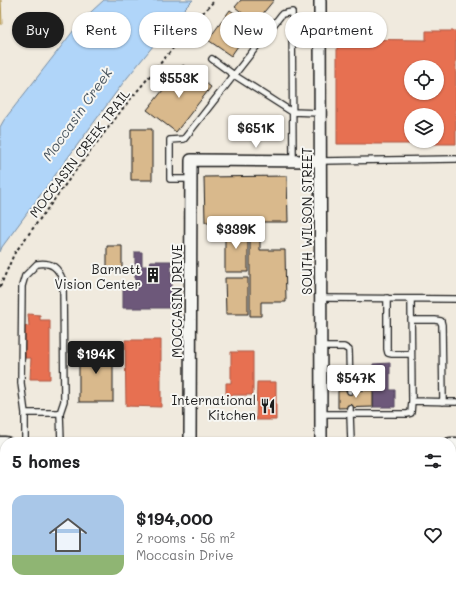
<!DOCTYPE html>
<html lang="en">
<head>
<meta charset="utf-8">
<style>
  :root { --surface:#fff; --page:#f6f6f6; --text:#202124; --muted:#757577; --accent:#1c1c1c }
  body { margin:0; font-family:Mali,sans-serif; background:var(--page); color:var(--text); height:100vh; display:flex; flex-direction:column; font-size:15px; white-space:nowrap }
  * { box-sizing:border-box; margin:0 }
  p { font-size:13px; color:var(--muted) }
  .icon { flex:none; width:22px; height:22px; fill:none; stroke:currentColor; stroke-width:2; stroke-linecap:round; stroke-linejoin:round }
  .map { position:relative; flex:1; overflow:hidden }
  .panel { position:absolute; left:0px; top:437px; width:456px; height:156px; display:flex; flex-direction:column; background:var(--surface); border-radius:16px 16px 0 0; box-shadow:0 1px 3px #0004 }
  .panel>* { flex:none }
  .banner { position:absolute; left:12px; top:12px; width:432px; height:36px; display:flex; gap:8px }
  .controls { position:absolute; left:404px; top:60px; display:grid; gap:8px }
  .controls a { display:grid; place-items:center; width:40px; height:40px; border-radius:50%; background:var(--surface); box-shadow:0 1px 3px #0004; font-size:20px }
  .price { position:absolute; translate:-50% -34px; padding:0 9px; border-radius:4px; background:#fff; color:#222; font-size:13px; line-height:26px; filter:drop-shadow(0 1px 2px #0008) }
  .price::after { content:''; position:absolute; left:50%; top:24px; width:12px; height:9px; margin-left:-6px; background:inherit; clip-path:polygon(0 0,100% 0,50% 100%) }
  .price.current { background:var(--accent); color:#fff }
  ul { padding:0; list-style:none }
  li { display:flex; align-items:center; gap:12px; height:100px; padding:0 12px }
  li span { display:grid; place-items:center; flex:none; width:112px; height:80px; border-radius:12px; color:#555 }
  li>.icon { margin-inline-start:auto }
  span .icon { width:48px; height:48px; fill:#fffc; stroke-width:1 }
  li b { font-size:17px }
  h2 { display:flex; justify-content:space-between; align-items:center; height:48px; padding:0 12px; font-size:17px }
  .chip { padding:0 14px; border-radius:18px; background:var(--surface); box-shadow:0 1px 3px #0004; font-size:14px; line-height:36px }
  .chip.current { background:var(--accent); color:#fff }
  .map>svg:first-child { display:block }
  .water { fill:#b0d5f9; stroke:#758ba1 }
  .homes { fill:#e9c46a; stroke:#ac9253 }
  .shops { fill:#e76f51; stroke:#aa5641; fill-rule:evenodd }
  .offices { fill:#6d597a; stroke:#55475e }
  .building { fill:#d9b98c; stroke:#1c1c1c }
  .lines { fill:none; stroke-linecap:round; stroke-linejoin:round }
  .lane-casing { stroke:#1c1c1c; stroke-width:8 }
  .street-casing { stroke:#1c1c1c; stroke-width:14 }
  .highway-casing { stroke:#1c1c1c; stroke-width:23 }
  .path { stroke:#1c1c1c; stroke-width:2; stroke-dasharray:3 3; stroke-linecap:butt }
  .lane { stroke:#f6f6f2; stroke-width:5.5 }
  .street { stroke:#f6f6f2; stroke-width:11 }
  .highway { stroke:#f6f6f2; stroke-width:20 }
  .labels { text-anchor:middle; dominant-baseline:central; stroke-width:4; stroke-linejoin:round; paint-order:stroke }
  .street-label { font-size:13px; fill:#1c1c1c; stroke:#f6f6f2 }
  .poi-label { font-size:13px; fill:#1c1c1c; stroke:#f6f6f2; text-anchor:end }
  .water-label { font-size:14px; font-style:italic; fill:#48545e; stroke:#f6f6f2 }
</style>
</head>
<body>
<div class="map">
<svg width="456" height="593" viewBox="0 0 456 593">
  <rect width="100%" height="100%" fill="#f0eade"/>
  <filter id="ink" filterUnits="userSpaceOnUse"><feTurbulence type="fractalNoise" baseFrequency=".025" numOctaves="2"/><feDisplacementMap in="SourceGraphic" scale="8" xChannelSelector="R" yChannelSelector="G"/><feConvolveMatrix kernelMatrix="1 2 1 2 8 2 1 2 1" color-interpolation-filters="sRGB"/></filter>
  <g filter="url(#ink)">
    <!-- water -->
    <path class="water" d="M104,0H193L179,14L123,83L2,247L0,252V127L4,120L81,21Z"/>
    <!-- homes -->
    <path class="homes" d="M0,0H1L2,24H0Z
      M55,588H71V593H47V591L55,590Z"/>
    <!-- shops -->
    <path class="shops" d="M426,31H456V144H337V39L426,40ZM411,67H437V93H411ZM411,115H437V141H411Z
      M28,314L40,315V320H50V379H30L31,358H25V326H29Z
      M125,340H161V407L126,406Z
      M231,352H253V395H226V383H231Z
      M257,382H276V420H256Z
      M451,488H456V523H451Z"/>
    <!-- offices -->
    <path class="offices" d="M135,252H142V266H150V261H171V308H123V285H135Z
      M390,363V390H395V407H373V364Z"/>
    <!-- building -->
    <path class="building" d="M241,0H274L255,23L235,7Z
      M230,10L252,26L231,56L208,40Z
      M183,65L211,87L176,132L147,110Z
      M131,129H152V180H131Z
      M287,176L288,222H205L204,177Z
      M225,228H248V272H225Z
      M250,237H260V250H285L286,302H261V316H250Z
      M107,246H122V272H107Z
      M225,278H248V314H226Z
      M79,348H113V402H79Z
      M373,390V407L338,408V391Z
      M175,588H196L195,591H175Z
      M347,588H361V593H346Z"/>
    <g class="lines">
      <defs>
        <path id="lane" d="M212,59L234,75L292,112L320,113
          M320,161L456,159
          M191,179H170V140L184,139L282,14L292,12L293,161
          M321,298L456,299
          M387,298V349L388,353L392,354H411
          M411,299L412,401L456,402
          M411,320H435L441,321L442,325L443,402
          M321,347H344L349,350L350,391
          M25,413V442
          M60,413H25L21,383L22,286L25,276L37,264C52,262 58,267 63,281L64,401L60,413L61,442
          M321,414H350V408
          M351,442L350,414H407L411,413L412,401
          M451,481H456
          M451,542H456
          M6,593V588
          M203,593V588
          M401,593V588"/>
        <path id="street" d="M320,0L321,442
          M190,442L191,160L320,161
          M102,593V588
          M301,593V588"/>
        <path id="highway" d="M0,447H5
          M451,448H456"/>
      </defs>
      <!-- lane casing -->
      <use href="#lane" class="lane-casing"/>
      <!-- street casing -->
      <use href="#street" class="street-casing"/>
      <!-- highway casing -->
      <use href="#highway" class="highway-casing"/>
      <!-- path -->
      <path class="path" d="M0,287L14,254L79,166L124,107L199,17L215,0"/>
      <!-- lane -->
      <use href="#lane" class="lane"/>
      <!-- street -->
      <use href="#street" class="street"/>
      <!-- highway -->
      <use href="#highway" class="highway"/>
    </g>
  </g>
  <!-- icons -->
  <defs>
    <symbol id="building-bare" viewBox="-9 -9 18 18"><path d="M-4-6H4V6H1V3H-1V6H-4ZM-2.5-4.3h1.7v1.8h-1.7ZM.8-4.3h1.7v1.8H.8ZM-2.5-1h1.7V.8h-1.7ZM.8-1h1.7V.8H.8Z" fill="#1c1c1c" stroke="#f6f6f2" stroke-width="2.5" paint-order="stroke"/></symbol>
    <symbol id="restaurant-bare" viewBox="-9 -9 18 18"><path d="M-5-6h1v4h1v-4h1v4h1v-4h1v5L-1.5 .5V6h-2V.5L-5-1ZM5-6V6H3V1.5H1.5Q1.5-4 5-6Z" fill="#1c1c1c" stroke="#f6f6f2" stroke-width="2.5" paint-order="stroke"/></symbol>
  </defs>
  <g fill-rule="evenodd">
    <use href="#building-bare" x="142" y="264" width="22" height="22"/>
    <use href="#restaurant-bare" x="257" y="395" width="22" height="22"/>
  </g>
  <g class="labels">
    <!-- street labels -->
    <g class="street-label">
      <text transform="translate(79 153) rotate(-53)">MOCCASIN CREEK TRAIL</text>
      <text transform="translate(306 221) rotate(-90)">SOUTH WILSON STREET</text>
      <text transform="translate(176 301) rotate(-90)">MOCCASIN DRIVE</text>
    </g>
    <!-- poi labels -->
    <g class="poi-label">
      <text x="141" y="268">Barnett<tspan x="141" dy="15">Vision Center</tspan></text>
      <text x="256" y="399">International<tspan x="256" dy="15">Kitchen</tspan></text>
    </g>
    <!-- water labels -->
    <g class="water-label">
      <text transform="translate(77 114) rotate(-55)">Moccasin Creek</text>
    </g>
  </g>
</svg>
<div class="controls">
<a><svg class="icon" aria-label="locate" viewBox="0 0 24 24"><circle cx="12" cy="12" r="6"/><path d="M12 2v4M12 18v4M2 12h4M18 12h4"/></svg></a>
<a><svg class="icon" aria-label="layers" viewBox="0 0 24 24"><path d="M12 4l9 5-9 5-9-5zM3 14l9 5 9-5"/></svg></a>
</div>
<b class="price" style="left:179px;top:99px">$553K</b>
<b class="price" style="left:256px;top:149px">$651K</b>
<b class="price" style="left:236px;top:250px">$339K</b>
<b class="price current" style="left:96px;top:375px">$194K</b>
<b class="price" style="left:356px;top:399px">$547K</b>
<div class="banner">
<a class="chip current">Buy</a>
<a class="chip">Rent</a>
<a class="chip">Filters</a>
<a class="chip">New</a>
<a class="chip">Apartment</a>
</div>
<section class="panel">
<h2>5 homes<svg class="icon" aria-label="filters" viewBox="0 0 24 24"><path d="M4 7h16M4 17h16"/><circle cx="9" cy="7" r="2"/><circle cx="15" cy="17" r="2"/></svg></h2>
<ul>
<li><span style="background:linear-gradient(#a9c7e8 75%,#8fb573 0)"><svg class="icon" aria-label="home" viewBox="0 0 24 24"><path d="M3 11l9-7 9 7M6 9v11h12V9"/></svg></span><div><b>$194,000</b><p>2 rooms · 56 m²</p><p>Moccasin Drive</p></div><svg class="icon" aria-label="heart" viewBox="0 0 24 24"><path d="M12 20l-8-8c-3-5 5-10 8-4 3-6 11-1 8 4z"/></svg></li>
</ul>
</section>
</div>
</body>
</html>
